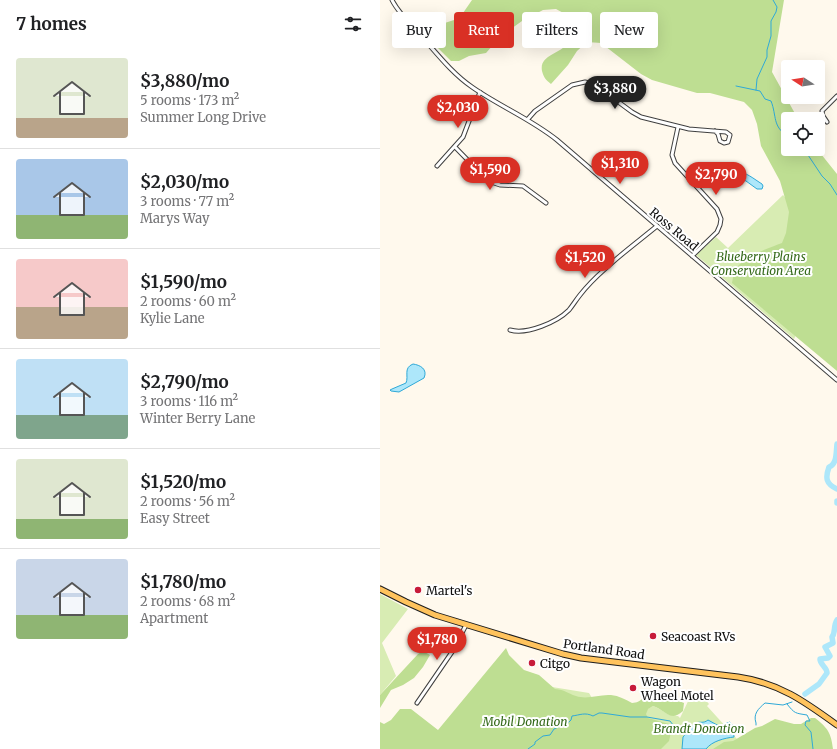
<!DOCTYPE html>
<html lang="en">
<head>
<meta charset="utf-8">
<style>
  :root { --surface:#fff; --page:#f6f6f6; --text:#202124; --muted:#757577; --line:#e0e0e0; --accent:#d93025 }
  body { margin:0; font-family:Merriweather,serif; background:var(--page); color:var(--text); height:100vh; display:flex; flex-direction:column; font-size:15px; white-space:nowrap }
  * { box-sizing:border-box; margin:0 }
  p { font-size:13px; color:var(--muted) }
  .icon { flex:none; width:22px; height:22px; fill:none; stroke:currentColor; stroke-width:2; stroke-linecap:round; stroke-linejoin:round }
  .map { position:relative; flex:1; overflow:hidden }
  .drawer { display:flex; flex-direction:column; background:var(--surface); width:380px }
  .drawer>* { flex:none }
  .top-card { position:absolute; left:12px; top:12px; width:380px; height:36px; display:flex; gap:8px }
  .needle { width:26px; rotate:282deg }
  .fabs { position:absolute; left:401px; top:60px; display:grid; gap:8px }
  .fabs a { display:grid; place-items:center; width:44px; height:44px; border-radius:4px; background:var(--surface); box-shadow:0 4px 16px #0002; font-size:20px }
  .price { position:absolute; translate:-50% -34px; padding:0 9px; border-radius:14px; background:var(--accent); color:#fff; font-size:13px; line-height:26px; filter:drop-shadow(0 1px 2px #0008) }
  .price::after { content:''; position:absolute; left:50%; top:24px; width:12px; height:9px; margin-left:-6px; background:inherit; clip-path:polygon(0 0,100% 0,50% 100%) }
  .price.selected { background:#222; color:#fff }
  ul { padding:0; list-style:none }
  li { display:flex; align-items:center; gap:12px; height:100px; padding:0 16px }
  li+li { border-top:1px solid var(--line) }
  li span { display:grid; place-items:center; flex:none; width:112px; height:80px; border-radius:4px; color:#555 }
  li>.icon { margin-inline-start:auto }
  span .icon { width:48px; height:48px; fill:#fffc; stroke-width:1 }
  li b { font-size:17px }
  h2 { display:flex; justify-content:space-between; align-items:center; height:48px; padding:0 16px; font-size:17px }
  .chip { padding:0 14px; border-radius:4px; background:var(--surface); box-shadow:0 4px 16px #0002; font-size:14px; line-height:36px }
  .chip.selected { background:var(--accent); color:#fff }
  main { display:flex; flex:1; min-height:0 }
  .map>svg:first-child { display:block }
  .green { fill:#d8ecb3 }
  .forest { fill:#bede92 }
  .water { fill:#ade7fa; stroke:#2fa9d7 }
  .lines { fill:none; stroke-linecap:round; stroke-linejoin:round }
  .stream { stroke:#2fa9d7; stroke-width:1 }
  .river { stroke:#ade7fa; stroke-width:5.5 }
  .street-casing { stroke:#404040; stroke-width:5 }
  .primary-casing { stroke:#1e1e1e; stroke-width:7 }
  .street { stroke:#fff; stroke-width:3 }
  .primary { stroke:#ffc35d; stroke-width:5 }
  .poi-dot { fill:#c71b39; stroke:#fff; stroke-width:1.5 }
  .labels { text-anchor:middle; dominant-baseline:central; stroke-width:4; stroke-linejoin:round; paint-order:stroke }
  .street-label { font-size:12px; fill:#0d0d0d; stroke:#fff }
  .park-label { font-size:12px; font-style:italic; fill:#346919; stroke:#fff }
  .poi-label { font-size:12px; fill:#0d0d0d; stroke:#fff; text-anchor:start }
</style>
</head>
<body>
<main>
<section class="drawer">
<h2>7 homes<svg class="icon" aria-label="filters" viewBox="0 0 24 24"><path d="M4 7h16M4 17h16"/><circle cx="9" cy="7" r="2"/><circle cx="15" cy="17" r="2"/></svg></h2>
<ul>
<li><span style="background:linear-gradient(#dfe7d0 75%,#b9a48a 0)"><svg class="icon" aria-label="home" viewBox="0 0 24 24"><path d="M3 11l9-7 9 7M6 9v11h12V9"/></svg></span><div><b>$3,880/mo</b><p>5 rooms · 173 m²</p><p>Summer Long Drive</p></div></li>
<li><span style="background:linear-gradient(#a9c7e8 70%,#8fb573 0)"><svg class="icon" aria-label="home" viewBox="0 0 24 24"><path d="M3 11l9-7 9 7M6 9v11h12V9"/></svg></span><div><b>$2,030/mo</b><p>3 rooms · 77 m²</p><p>Marys Way</p></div></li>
<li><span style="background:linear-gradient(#f6c9c9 60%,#b9a48a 0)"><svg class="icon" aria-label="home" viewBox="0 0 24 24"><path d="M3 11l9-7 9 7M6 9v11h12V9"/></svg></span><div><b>$1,590/mo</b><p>2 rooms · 60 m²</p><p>Kylie Lane</p></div></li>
<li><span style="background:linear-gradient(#bfe0f5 70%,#7fa58c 0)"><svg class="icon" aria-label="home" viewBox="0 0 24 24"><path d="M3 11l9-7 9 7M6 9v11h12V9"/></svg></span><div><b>$2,790/mo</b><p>3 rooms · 116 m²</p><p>Winter Berry Lane</p></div></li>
<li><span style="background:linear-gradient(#dfe7d0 75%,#8fb573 0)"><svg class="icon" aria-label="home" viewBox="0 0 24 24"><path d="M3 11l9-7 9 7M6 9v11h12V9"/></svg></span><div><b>$1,520/mo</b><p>2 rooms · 56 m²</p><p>Easy Street</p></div></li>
<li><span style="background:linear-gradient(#c9d6e8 70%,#8fb573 0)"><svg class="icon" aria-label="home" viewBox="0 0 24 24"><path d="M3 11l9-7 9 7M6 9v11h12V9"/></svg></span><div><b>$1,780/mo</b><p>2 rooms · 68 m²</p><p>Apartment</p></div></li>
</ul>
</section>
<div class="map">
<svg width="457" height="749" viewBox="0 0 457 749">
  <rect width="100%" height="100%" fill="#fff9ed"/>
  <!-- green -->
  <path class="green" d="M403,195L450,243L418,331L414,339L316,255L336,237L348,248Z
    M0,594L28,609L2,643L16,676L0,695Z
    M166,686L209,693L212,698L267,709L273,706C282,709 288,717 298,716L300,718L313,691L320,698L322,696L329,704L327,706L357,739L342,749H155Z"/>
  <!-- forest -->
  <path class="forest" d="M92,0H404L392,72L418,119H408V149H437L457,174V371L352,283C353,279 353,274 355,271C361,257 389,248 402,243L406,233L409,212L400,181L381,146L377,124L372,110L364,102L330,93H317L272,80L261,74L221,43L207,42L197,51L188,65L171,84C166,80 164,78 162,71C159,55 180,54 188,43C190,40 192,36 194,32L187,15L176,9L163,10L142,21L121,36L106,53L89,56L79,61H71L45,35L46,29L74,20L83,13Z
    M126,648L129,655L144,670L159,675L175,689C185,690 187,693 196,696C208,700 219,694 231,695C239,696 245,699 252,703C263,702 260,698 268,695C278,690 294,699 304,703L303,711C290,723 286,710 273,706L268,709L266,714L268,718L289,724L292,728L289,741L281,749H0V722L4,724L11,720L20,709H31L58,730Z
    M43,651L50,655L43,667L34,678L23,685L11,690L0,708V695L38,654Z
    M431,718H435C448,728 451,733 453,749H333L344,742L353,741L375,728L382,726L395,719L414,724H421Z"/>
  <!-- water -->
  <path class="water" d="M356,171C366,172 374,179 382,184L383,186L382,189H377L366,181L356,176Z
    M33,364C40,365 48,369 44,378L19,392L11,391L10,390L12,389L26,383C29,376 23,368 33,364Z
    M328,720L339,726L350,722L353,726L354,737C345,738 332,741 326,749H302L303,737C306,734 313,724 316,723C320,721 323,724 328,720Z"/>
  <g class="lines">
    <!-- stream -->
    <path class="stream" d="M356,86L380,91L385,99L391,101C397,116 392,127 408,136
      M376,90L377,79L387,57V50L391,36V21L396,12L397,7L393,0
      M424,149L442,176L450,184L457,195
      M407,704C415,714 415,713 427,715L430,721H426L425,725L431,732L433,749
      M376,725V723C373,714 378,709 385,703L403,705L412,702
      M353,730L356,733L360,732
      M148,749L155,744V742L163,736L170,735L174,729L189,722L191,720L192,716C200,715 205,712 213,716L219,713H222L250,717H267L290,721L297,730L308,733"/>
    <!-- river -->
    <path class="river" d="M457,444C456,453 457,464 449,467C445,478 446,484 457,489
      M457,501V503
      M425,694L439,684L447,673C447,667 440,665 440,659L448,658L450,656L445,647L453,643L452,637C456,632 453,626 457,620"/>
    <defs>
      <path id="street" d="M12,0C19,14 32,26 43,38C58,55 73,74 92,87C119,106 151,119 177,140L457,380
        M147,120L155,111L192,85L205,82L214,84L252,112L261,117L309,129L346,132L350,135L348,142L344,143L340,141L338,134L335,131
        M447,122L443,116L442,111L457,96
        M298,127L292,155L295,163L337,209L341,219L340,225L337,232L312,256
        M75,147L108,181L120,185L143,186L166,203
        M57,166L83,137L100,92
        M130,330C147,335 177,322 189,310C193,305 196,300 200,295C207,286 216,277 225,269C241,254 260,240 277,226
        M37,703L72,652L86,625"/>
      <path id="primary" d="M0,589L26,602L55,615L183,654L201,658L358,677C399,683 424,701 457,725"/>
    </defs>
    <!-- street casing -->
    <use href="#street" class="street-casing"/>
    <!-- primary casing -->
    <use href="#primary" class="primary-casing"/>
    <!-- street -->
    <use href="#street" class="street"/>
    <!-- primary -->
    <use href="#primary" class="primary"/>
  </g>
  <!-- markers -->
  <g class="poi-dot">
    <circle cx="38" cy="590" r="4"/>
    <circle cx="273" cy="636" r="4"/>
    <circle cx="152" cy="663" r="4"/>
    <circle cx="253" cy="688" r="4"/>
  </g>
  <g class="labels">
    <!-- street labels -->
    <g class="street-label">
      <text transform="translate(294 229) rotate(40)">Ross Road</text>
      <text transform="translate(224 649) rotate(8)">Portland Road</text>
    </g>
    <!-- park labels -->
    <g class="park-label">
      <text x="381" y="256">Blueberry Plains<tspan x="381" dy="14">Conservation Area</tspan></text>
      <text x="145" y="721">Mobil Donation</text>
      <text x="319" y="728">Brandt Donation</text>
    </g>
    <!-- poi labels -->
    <g class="poi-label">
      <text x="46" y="590">Martel's</text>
      <text x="281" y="636">Seacoast RVs</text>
      <text x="160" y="663">Citgo</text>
      <text x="261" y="681">Wagon<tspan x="261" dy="14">Wheel Motel</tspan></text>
    </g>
  </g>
</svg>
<div class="fabs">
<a><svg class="needle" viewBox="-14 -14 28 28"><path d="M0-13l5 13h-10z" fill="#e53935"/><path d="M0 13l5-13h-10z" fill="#757577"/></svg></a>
<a><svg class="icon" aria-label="locate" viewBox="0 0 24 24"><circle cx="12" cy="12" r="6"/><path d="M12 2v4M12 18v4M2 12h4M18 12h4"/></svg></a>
</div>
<b class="price selected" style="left:235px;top:110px">$3,880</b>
<b class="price" style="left:78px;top:129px">$2,030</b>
<b class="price" style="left:240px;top:185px">$1,310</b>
<b class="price" style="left:110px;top:191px">$1,590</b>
<b class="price" style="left:336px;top:196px">$2,790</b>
<b class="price" style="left:205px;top:279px">$1,520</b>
<b class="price" style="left:57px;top:661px">$1,780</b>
<div class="top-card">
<a class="chip">Buy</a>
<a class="chip selected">Rent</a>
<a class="chip">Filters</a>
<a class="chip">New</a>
</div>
</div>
</main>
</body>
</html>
